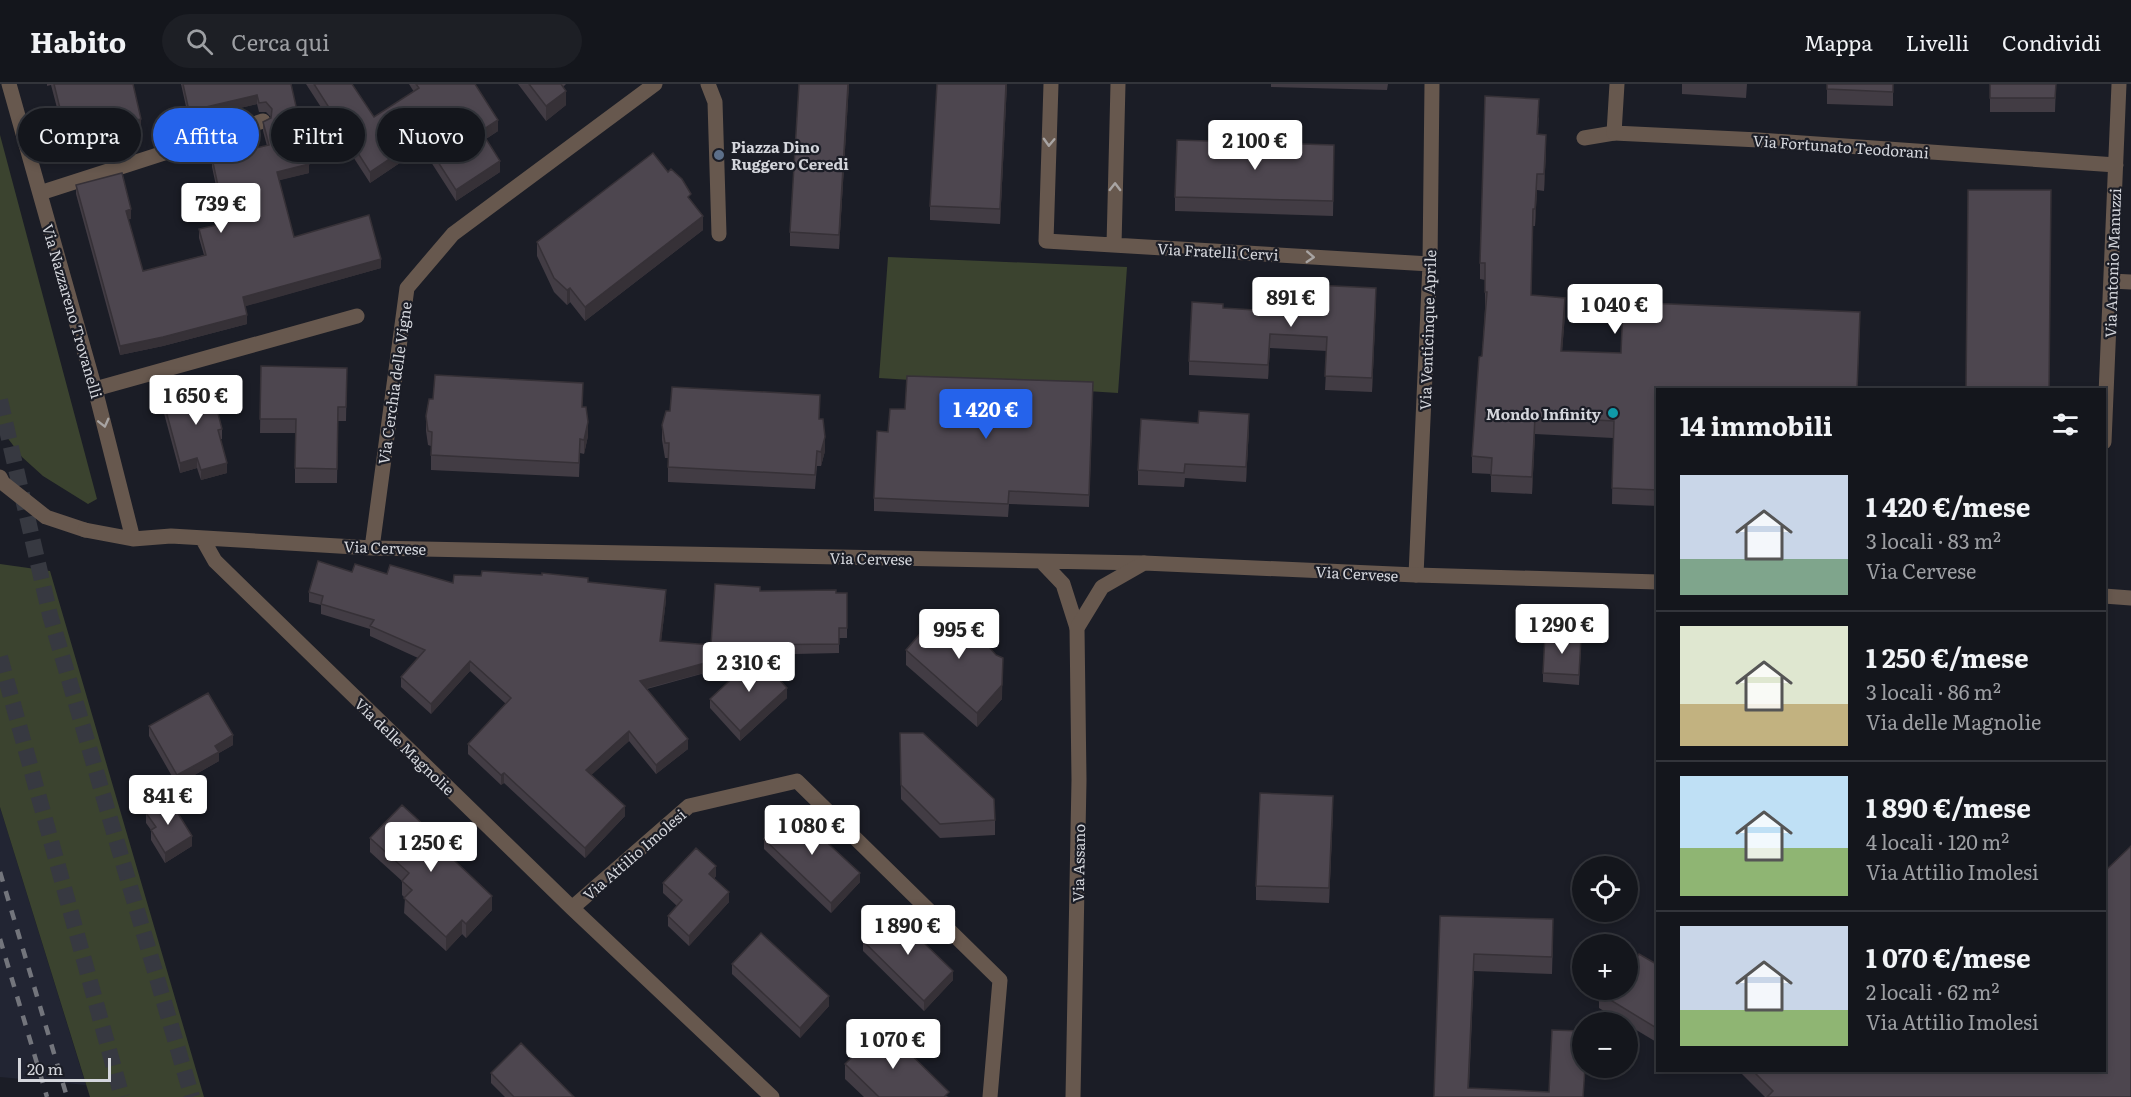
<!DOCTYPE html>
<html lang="it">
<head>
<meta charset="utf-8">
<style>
  :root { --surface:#14161c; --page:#1d1f25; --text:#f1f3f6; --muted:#9d9fa3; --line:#33353b; --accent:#2563eb }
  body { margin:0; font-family:Literata,serif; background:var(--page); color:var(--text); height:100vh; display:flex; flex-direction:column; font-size:22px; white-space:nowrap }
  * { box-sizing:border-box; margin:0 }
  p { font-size:20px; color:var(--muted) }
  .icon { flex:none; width:33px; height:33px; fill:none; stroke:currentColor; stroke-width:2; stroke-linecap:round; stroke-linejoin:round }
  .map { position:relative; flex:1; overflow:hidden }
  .details { position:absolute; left:1656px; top:304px; width:450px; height:684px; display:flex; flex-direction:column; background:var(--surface); border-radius:0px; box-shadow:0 3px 9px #0003,0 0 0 2px var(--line) }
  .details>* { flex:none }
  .hud { position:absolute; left:18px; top:24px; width:570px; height:54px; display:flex; gap:12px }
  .tools { position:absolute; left:1572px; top:772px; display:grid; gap:12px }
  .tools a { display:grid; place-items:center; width:66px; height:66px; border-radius:50%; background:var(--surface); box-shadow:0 3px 9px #0003,0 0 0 2px var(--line); font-size:30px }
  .scale { position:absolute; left:18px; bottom:15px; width:93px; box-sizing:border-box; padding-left:6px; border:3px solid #d4d6dc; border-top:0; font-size:16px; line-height:21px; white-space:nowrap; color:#d4d6dc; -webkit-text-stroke:4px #1b1d26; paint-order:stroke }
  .price { position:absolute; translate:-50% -51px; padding:0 14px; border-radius:6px; background:#fff; color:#222; font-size:20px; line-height:39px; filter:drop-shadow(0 2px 3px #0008) }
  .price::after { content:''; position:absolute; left:50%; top:36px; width:18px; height:14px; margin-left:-9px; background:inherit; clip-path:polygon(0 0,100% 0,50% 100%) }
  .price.on { background:var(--accent); color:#fff }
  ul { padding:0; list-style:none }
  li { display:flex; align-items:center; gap:18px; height:150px; padding:0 24px }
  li+li { border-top:2px solid var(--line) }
  li span { display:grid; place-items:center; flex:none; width:168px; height:120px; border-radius:0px; color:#555 }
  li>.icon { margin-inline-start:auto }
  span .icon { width:72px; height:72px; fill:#fffc; stroke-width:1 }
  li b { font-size:26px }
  h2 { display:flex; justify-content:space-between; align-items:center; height:72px; padding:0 24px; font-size:26px }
  .pill { padding:0 21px; border-radius:27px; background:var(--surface); box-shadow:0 3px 9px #0003,0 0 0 2px var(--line); font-size:21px; line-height:54px }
  .pill.on { background:var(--accent); color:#fff }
  header { display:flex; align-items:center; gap:36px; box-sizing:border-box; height:84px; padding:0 30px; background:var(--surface); border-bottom:2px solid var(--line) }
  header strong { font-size:28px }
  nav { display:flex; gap:33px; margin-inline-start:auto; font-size:21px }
  .search { width:420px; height:54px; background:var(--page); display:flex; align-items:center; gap:15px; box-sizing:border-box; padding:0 21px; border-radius:33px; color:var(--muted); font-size:22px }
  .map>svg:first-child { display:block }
  .built { fill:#222533 }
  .green { fill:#3b432f }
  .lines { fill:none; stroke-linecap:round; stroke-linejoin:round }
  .trunk-tunnel { stroke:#373941; stroke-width:16; stroke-dasharray:16 8; stroke-linecap:butt }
  .service { stroke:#67584e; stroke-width:15 }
  .minor { stroke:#67584e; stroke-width:15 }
  .tertiary { stroke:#67584e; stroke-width:15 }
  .rail { stroke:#73757c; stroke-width:4.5; stroke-dasharray:10 10; stroke-linecap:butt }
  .wall { fill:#423c44 }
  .shaded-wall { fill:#363137 }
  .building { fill:#4d464f; stroke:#363137; stroke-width:1.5 }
  .oneway { stroke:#a8a4a3 }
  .service-dot { fill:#5c6f8a; stroke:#1b1d26; stroke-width:2 }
  .culture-dot { fill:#0f9aa8; stroke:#1b1d26; stroke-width:2 }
  .labels { text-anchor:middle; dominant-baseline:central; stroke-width:4.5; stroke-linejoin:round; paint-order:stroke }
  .poi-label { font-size:15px; font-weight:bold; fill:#d4d6dc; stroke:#1b1d26; text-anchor:start }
  .street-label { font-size:15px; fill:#d4d6dc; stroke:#1b1d26 }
</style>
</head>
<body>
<header>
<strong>Habito</strong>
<div class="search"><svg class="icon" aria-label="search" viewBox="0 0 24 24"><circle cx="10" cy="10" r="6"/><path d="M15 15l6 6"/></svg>Cerca qui</div>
<nav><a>Mappa</a><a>Livelli</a><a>Condividi</a></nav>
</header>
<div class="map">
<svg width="2131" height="1013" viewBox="0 0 2131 1013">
  <rect width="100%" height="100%" fill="#1b1d26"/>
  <!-- built -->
  <path class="built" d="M0,723L86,1001L0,993Z"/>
  <!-- green -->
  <path class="green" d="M0,51L97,415L88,420L43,392L22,373L0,344Z
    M888,173L1127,183L1118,309L879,294Z
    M0,480L50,487L204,1013H90L0,723Z"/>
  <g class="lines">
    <!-- trunk-tunnel -->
    <path class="trunk-tunnel" d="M0,316L50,531L192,1013
      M0,573L122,1013"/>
    <!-- service -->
    <path class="service" d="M1584,54L1614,49
      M0,393L3,399L46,433L85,446"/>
    <!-- minor -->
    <path class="minor" d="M9,0L95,305L133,455
      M708,0L715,18L719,150
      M1051,0L1046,157L1430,180
      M1617,0L1614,49L1759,56L2116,81
      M40,109L263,37
      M1114,161L1118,0
      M2111,197L2131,198
      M95,305L357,232
      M2104,358L2119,0
      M85,446L133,455L171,452L372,464L1144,479
      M202,454L215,477L572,824L772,1013
      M372,464L407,204L453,150L655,0
      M1042,478L1063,500L1077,544
      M1416,491L1430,180L1432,0
      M572,824L689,722L797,697L1000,896L990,1013"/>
    <!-- tertiary -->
    <path class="tertiary" d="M2104,512L2131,514
      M1073,1013L1079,696L1077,544L1102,503L1144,479L1416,491L1658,498"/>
    <!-- rail -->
    <path class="rail" d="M0,788L67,1013
      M0,855L47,1013"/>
  </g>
  <!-- wall -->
  <path class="wall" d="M47,0H133L141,44L67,62L51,1L47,2Z
    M181,0H291L309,89L279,96L294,153L381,184L245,222L247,240L163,262L120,271L76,110V101L131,135H128L143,187L204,171L199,154V145L224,139L212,83V74L267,62L263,47V38L271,33L266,28H259L257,20L189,36Z
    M306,0H352L374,33L414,8L409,0H475L498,47L486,55L500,88L456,117L422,64L370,99Z
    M518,0H566L563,3L566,21L546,37Z
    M799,0H849L839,165L790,162V148Z
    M1007,0L1000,140L930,136V122Z
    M1271,0H1388L1387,6L1271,3Z
    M1682,0H1747L1746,14L1682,10Z
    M1827,0H1893V22L1827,20Z
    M1990,0H2056L2055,28H1990Z
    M1539,32L1538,51L1546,68L1544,107L1537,106L1535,142H1533L1531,211L1565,230L1562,267L1621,269L1860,245L1658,306V422L1612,420L1613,354L1535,350L1532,410L1491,408V390L1472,389V372L1482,272L1485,225V196L1480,195V179Z
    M1334,76L1333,132L1175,127V113Z
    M691,117L703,146L585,237L570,218L567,221L554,208L537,172V158Z
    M1376,219L1372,308L1325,306L1327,267L1270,264L1268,295L1189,291V277L1223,224L1271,227Z
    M261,282L347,284L346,337H338L337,399H295V349H260Z
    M1093,311L1089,423L1009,420L1008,433L874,427V414L888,348L905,325Z
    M162,312L222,345V355H220L227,389L201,396L197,384L180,389L162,322Z
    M582,323L588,352L584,370L580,369L579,393L431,386V362L428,361L426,347V332Z
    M819,335L825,367L821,382H817L815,405L668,398V374H665L662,356V341Z
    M1249,344L1246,398L1185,394L1184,403L1138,401V386Z
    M352,488L387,490L453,499L588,498L666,516L661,557L711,561L760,507L847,509V554H839V569L752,571V576L787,614L740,657L710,624V615L752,576L647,605L688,665L656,690L629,657L591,691L625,732L585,774L504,699L501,701L468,670V660L506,620L470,587L431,630L401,603V593L418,574L370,552V545L321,530V521L309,518V508Z
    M1581,563L1579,601L1543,598V589Z
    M906,566L1002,615L977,643L906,581Z
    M149,642L233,661L219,669V677L177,701L149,652Z
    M900,649L995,736V751L940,754L901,715Z
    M1333,727L1329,819L1256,816V802Z
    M146,729L192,762L165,779L151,756V746L146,739Z
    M370,754L441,763L492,826L466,854L462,850L446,867L404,829L405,814L402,811V797L370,768Z
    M764,755L860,798L831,829L764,765Z
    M716,792L714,795L729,818L689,862L668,842V832L677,822L663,809V799Z
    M1440,832L1553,853L1552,890L1474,887L1469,1004L1434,1013Z
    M863,857L953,896L924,927L863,867Z
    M732,880L829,922L800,954L732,890Z
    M1658,881V959L1628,941V939H1624L1599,924V909L1630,884Z
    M845,980L949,1013H864L845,995Z
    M1739,987H2104L2131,1013H1765Z
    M491,989L574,1013H505L491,999Z"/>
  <!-- shaded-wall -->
  <path class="shaded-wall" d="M848,0H849L839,165V151Z
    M1006,0H1007L1000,140V125Z
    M566,7V21L546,37V22Z
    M257,11V20L189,36V27Z
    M141,35V44L67,62V53Z
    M498,36V47L481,58V47Z
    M1546,51V68L1544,107V90Z
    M422,53V64L370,99V88Z
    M500,77V88L456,117V106Z
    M309,80V89L277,97V88Z
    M1537,90V106L1535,142V125Z
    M131,125V135L126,136V127Z
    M703,132V146L585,237V223Z
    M381,175V184L243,223V213Z
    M570,204V218L567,221V206Z
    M1376,204V219L1372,308V294Z
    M1565,214V230L1561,284V267Z
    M1860,228V245L1857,306Z
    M247,231V240L163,262L120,271V262Z
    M1270,250V264L1268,295V281Z
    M1249,330V344L1246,398V383Z
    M1535,333V350L1532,410V393Z
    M588,338V352L584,370V356Z
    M825,353V367L821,382V368Z
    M197,374V384L180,389V379Z
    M227,379V389L201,396V386Z
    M666,506V516L660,567V557Z
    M752,566V576L640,606V597Z
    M1003,574L1002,615L977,643V629Z
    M470,577V587L431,630V620Z
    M787,604V614L740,657V647Z
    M629,647V657L586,696V686Z
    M233,651V661L219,669V677L177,701V691L215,662Z
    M688,655V665L656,690V681Z
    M504,689V699L501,701V691Z
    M1333,712V727L1329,819V804Z
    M625,722V732L585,774V764Z
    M192,752V762L165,779V769Z
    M716,782V792L709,800V790Z
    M860,789V798L831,829V819Z
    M729,808V818L689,862V852Z
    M492,812V826L466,854V840Z
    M462,836V850L446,867V853Z
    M1474,870V887L1468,1013Z
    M953,887V896L924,927V917Z
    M829,912V922L800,954V944Z"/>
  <!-- building -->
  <path class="building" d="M54,0H133L141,35L67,53Z
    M183,0H291L309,80L277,88L294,153L369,131L381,175L243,213L247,231L163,253L120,262L76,101L122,89L131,125L126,127L143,187L206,171L199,145L226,139L212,74L269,61L263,38L271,34L272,25L266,18L259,19L257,11L189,27Z
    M314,0H352L374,33L419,4L416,0H475L498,36L481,47L500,77L456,106L422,53L370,88Z
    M529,0H561L566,7L546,22Z
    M799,0H848L839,151L790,148Z
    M937,0H1006L1000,125L930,122Z
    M1827,0H1893V8L1827,5Z
    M1990,0H2056L2055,14H1990Z
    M1485,12L1539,15L1537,50L1546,51L1544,90H1537L1535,125H1533L1531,211L1565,214L1561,267L1621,269L1623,218L1860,228L1857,306H1658V406L1612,404L1614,337L1535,333L1532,393L1491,391L1492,374L1472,372L1479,273L1482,272L1487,208H1485V179H1480Z
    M1177,56L1334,61L1333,117L1175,113Z
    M653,69L668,88L671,85L682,95L691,110L688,113L703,132L585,223L570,204L567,206L554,194L537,158Z
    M1968,106H2051L2049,306H1966Z
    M1273,199L1376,204L1372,294L1325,292L1327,253L1270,250L1268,281L1189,277L1192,218L1223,220V224L1271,227Z
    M261,282L347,284L346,323H338L337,385L295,384L296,335H260Z
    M435,291L583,299L582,323H586L588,338L584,356L580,355L579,379L431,371L432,348L428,347L426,332L429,315H433Z
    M907,292L1093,298L1089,411L1009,407L1008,420L874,414L877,347L888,348L890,325H905Z
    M210,298L222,345L218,346L227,379L201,386L197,374L180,379L162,312Z
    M672,303L820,311L819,335H823L825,353L821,368L817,367L815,391L668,383L669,359H665L662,341L666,327H670Z
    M1199,327L1249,330L1246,383L1185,380L1184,389L1138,386L1141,335L1198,339Z
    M318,477L352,488L355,480L387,490L390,481L453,499L454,491L481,492L482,487L542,491V489L588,494V498L666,506L660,557L711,561L715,500L760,503V507L836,506V509H847V544H839V560L748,561L752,566L640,597L688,655L656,681L629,647L586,686L625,722L585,764L504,689L501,691L468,660L511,614L470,577L431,620L401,593L425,566L370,542L374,536L321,520L323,512L309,508Z
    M939,528L967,538L996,571L1003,574L1002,601L977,629L906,566Z
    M1545,551L1581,553L1579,591L1543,589Z
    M757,571L787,604L740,647L710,615Z
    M208,609L233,651L215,662L219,668L177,691L149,642Z
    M900,649H923L994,715L995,736L940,740L901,701Z
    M1260,709L1333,712L1329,804L1256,802Z
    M169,715L192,752L165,769L151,746L156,743L146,729Z
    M402,721L441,757L437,760L492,812L466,840L462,836L446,853L404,814L412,806L402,797L409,789L370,754Z
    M792,726L860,789L831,819L764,755Z
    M2131,762V1013H1767L1773,1007L1753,987H2104V788Z
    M696,764L716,782L709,790L729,808L689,852L668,832L682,816L663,799Z
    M891,827L953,887L924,917L863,857Z
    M1440,832L1553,835L1552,873L1474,870L1468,1004L1549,1008L1552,946L1582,947V984H1585L1583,1013H1434Z
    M761,849L829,912L800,944L732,880Z
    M1639,870L1658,881V945L1599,909L1601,906H1628V883L1630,884Z
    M883,943L949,1008L944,1013H879L845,980Z
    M521,959L574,1013H514L491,989Z"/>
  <!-- one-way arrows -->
  <defs><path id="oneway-chevron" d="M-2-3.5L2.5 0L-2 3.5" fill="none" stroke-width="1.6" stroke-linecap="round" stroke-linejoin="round" transform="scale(1.5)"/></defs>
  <g class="oneway">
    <use href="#oneway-chevron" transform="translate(1049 58) rotate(92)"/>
    <use href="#oneway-chevron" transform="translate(1115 103) rotate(-89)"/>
    <use href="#oneway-chevron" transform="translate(1310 173) rotate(3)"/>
    <use href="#oneway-chevron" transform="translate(104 339) rotate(76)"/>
  </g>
  <!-- markers -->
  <circle class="service-dot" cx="719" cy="71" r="6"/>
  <circle class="culture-dot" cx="1613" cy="329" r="6"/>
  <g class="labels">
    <!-- poi labels -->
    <g class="poi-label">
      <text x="731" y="62">Piazza Dino<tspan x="731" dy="17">Ruggero Ceredi</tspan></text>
      <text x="1601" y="329" text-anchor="end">Mondo Infinity</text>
    </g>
    <!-- street labels -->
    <g class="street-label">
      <text transform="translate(1841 62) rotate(4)">Via Fortunato Teodorani</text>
      <text transform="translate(1218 167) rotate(3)">Via Fratelli Cervi</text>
      <text transform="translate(2112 179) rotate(-88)">Via Antonio Manuzzi</text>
      <text transform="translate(73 227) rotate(74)">Via Nazzareno Trovanelli</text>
      <text transform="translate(1427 246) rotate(-88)">Via Venticinque Aprile</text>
      <text transform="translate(394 299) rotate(-82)">Via Cerchia delle Vigne</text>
      <text transform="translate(385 463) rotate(2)">Via Cervese</text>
      <text transform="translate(871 474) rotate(1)">Via Cervese</text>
      <text transform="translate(1357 489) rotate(3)">Via Cervese</text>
      <text transform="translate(405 662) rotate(44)">Via delle Magnolie</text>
      <text transform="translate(634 770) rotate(-41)">Via Attilio Imolesi</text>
      <text transform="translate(1078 779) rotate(-89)">Via Assano</text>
    </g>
  </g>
</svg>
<div class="tools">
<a><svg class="icon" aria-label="locate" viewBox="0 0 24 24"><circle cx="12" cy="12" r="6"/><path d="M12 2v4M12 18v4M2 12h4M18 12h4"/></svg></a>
<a>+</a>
<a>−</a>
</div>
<div class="scale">20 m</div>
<b class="price" style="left:1255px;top:87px">2 100 €</b>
<b class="price" style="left:221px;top:150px">739 €</b>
<b class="price" style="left:1291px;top:244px">891 €</b>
<b class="price" style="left:1615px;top:251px">1 040 €</b>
<b class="price" style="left:196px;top:342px">1 650 €</b>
<b class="price on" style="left:986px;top:356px">1 420 €</b>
<b class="price" style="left:1562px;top:571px">1 290 €</b>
<b class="price" style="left:959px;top:576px">995 €</b>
<b class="price" style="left:749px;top:609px">2 310 €</b>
<b class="price" style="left:168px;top:742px">841 €</b>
<b class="price" style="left:812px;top:772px">1 080 €</b>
<b class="price" style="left:431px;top:789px">1 250 €</b>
<b class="price" style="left:908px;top:872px">1 890 €</b>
<b class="price" style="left:893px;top:986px">1 070 €</b>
<div class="hud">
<a class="pill">Compra</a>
<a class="pill on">Affitta</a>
<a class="pill">Filtri</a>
<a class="pill">Nuovo</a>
</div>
<section class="details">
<h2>14 immobili<svg class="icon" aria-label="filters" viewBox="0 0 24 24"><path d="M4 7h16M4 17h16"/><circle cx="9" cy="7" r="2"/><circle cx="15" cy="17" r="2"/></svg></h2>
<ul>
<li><span style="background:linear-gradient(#c9d6e8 70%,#7fa58c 0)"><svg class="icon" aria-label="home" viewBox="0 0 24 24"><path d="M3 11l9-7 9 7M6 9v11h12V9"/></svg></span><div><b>1 420 €/mese</b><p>3 locali · 83 m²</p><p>Via Cervese</p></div></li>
<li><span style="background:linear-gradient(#dfe7d0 65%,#c2b280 0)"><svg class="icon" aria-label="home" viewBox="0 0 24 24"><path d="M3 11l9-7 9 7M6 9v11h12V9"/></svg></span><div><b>1 250 €/mese</b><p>3 locali · 86 m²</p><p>Via delle Magnolie</p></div></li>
<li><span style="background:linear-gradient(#bfe0f5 60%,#8fb573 0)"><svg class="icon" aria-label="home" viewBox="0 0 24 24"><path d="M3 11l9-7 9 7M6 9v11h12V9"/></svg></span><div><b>1 890 €/mese</b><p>4 locali · 120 m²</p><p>Via Attilio Imolesi</p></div></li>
<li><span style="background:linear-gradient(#c9d6e8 70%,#8fb573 0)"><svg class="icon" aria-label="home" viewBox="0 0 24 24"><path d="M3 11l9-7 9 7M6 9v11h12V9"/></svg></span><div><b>1 070 €/mese</b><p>2 locali · 62 m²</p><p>Via Attilio Imolesi</p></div></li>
</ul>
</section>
</div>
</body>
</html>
